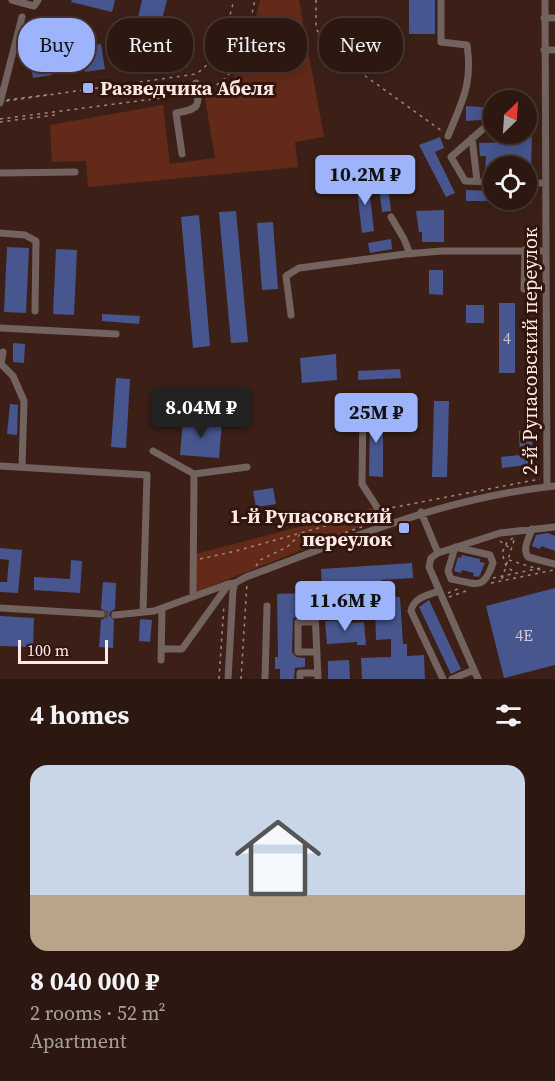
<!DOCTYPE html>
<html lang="en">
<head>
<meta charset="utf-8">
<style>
  :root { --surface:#2d1811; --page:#39251f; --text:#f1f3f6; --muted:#a7a09f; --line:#483731; --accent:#9db4fd }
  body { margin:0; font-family:"Source Serif 4",serif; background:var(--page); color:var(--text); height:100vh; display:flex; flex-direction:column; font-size:22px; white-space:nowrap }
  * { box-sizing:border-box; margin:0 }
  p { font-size:20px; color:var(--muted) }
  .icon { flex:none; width:33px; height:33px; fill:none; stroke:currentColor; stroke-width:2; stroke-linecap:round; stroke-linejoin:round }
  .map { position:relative; height:679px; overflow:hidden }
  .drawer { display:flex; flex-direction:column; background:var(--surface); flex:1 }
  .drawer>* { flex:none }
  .banner { position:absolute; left:18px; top:18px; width:519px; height:54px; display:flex; gap:12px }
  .needle { width:39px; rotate:25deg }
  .controls { position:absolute; left:483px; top:90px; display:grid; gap:12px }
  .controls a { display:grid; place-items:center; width:54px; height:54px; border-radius:50%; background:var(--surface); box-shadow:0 3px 15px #0003,0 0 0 2px var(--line); font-size:30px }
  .scale { position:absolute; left:18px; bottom:15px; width:90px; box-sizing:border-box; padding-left:6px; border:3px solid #feeae4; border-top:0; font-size:16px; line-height:21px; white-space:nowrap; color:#feeae4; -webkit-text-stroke:4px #32160e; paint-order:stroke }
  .price { position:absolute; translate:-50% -51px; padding:0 14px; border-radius:6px; background:var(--accent); color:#111; font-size:20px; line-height:39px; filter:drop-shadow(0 2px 3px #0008) }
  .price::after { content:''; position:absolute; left:50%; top:36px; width:18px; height:14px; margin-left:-9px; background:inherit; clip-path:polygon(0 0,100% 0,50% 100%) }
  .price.selected { background:#222; color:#fff }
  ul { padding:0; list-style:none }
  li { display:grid; align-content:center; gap:12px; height:318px; padding:0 30px }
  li+li { border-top:2px solid var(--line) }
  li span { display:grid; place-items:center; height:186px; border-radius:18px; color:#555 }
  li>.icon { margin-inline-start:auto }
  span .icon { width:108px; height:108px; fill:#fffc; stroke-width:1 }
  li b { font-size:26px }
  h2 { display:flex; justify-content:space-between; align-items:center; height:72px; padding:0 30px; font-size:26px }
  .pill { padding:0 21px; border-radius:24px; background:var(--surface); box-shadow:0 3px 15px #0003,0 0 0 2px var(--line); font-size:21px; line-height:54px }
  .pill.selected { background:var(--accent); color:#111 }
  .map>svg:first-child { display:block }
  .green { fill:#632a19 }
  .building { fill:#47568f }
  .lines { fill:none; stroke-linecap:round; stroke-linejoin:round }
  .minor-tunnel { stroke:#593e36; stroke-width:7; stroke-dasharray:7 3.5; stroke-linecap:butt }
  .path { stroke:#9f877f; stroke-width:1.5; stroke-dasharray:3 4.5; stroke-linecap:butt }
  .minor { stroke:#73635f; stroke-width:7 }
  .poi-dot { fill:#9db4fd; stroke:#32160e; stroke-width:2 }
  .labels { text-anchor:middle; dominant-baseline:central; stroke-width:6; stroke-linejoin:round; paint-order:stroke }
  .number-label { font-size:16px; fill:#d0c5cf }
  .poi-label { font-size:20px; font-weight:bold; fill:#feeae4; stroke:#32160e; text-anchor:start }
  .street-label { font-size:20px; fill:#feeae4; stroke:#32160e }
</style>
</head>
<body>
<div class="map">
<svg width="555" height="679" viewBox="0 0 555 679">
  <rect width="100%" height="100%" fill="#3c2017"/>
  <!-- green -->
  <path class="green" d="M260,0H299L324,137L295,142L298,167L88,187L86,161L52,162L50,125L163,105L170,164L215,158L205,98C212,94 220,91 225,86C248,64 253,29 260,0Z
    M375,507L382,518L196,592V554Z"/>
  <!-- building -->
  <path class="building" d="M72,0H115L112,12L71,2Z
    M142,0H167L161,23L138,17Z
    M409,0H435V34H409Z
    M152,38L155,63L136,65L132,41Z
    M101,44L105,69L85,72L82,47Z
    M49,51L52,75L33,78L29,53Z
    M466,106L494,108V119L466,121Z
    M526,130H532L531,177H526V166H522V160L503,159V166H494V175H485L486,156H480L479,143L511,142V134H526Z
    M440,137L444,148L435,152L455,193L446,197L419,145Z
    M368,179L374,231L362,233L356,181Z
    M388,185L391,211L382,212L379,186Z
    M466,190L494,191V201H466Z
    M444,210V242H422V232H419L416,211Z
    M236,211L248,342L231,343L219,212Z
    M199,215L210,346L193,348L181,217Z
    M273,222L278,289L262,290L257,223Z
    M391,239L392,249L370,253L368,243Z
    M7,247L29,248L26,313L4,312Z
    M56,249L77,250L74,315L53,314Z
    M429,270H443V295L429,294Z
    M499,303H515V373H499Z
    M466,305H484V323H466Z
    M102,314L140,316L139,324L102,321Z
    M13,343L25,344L24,363L13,362Z
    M336,354L337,380L302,383L300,358Z
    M400,369L401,378L358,380V371Z
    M116,378L130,379L126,448L111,447Z
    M434,401H449L447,477H432Z
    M10,404L18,405L17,435L7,434Z
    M370,410H383V477L369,476Z
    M183,420L222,423L219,458L180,455Z
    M531,430L534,464L502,468L501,457L520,455L519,431Z
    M273,488L276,504L256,507L253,491Z
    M548,533L555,536V551L541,546L540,549L532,546L536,535Z
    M0,548L22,550L18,593L0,592V582H7L9,560L0,559Z
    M462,555L480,559V562L485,563L479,577L473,576L474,573L462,570L461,573L454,571L458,557L461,558Z
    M71,560L82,561L80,593L34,590V577L70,579Z
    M412,563L413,578L381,580V586L322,590L321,569Z
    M103,582L116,583L115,609L111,611L109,615L114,620L113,648L99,647L101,620L105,618L107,614L101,608Z
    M555,588V665L504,678L486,606Z
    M303,593L304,616L293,618L292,652L296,657L305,658V667L295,668L294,679H280V669H275V657H278L277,594Z
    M400,597L403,644H407V656L424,655L425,679H362L361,658L391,657V639L376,640L375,598Z
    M429,600L461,669L451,674L419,607Z
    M0,616L34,618L33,647L0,646Z
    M140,619L152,620L150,642L139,641Z
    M346,620L347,623L364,622L366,645H357V642L327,644L325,621Z
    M349,660L350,679H328V661Z"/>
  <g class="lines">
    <!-- minor-tunnel -->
    <path class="minor-tunnel" d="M101,614L115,615"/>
    <!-- path -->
    <path class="path" d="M316,0V29L333,53L442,131
      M203,91C242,79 247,35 255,0
      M7,100L52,94
      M6,101L196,74C224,54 225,32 234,0
      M0,119L192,94
      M0,122L55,115
      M385,509L540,479
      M338,535L362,527
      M513,538L507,542L502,553L506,566L514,572
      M500,541L511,549
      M200,559L236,551L372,513
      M509,560L544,571
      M256,566L260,560L287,547L302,533
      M493,578L541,568
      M502,579L515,537
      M491,583L554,570
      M448,593L460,588
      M449,597L469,590
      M219,679L224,604
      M241,679L247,583"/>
    <!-- minor -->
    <path class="minor" d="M12,0L34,6L38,0
      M441,0V42L467,45C473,84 462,101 448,136
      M545,0L547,487
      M544,18H555
      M544,50H555
      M0,103L22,17
      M494,128H484L451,157L465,181L494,182
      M472,138L477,181
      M182,154L176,113C200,109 200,106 196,83
      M0,173L75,172
      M526,183H545
      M391,217L404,239L410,254
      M0,233L25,235L36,241L35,311
      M524,289L525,250
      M291,315L286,276L299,268L405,254L442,251H546
      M0,328L116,334
      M3,352L1,364L13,376L24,401L22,467
      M363,408L362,484L388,524
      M153,451L194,474L193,596
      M0,466L147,475L143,612
      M194,474L247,467
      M421,512L438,553
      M532,529C529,538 522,549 528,557L555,564
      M455,547L490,555L493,563C483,591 478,584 451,579L448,571Z
      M314,588L318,679
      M439,591C428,595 414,597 411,611L443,679
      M0,608L101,614
      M115,615L154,611L228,584L235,583L246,577C348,539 446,497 555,486
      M315,622H298V652H317
      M162,649H182L228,585
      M161,660L162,608
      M228,679L233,590L235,583
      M265,679L267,606
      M300,679V673H318
      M452,679L474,670
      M478,679L429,567L431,558L438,553L500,533L555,527"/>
  </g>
  <!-- markers -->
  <g class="poi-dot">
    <rect x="82" y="82" width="12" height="12" rx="3"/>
    <rect x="398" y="522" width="12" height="12" rx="3"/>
  </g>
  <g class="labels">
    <!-- number labels -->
    <g class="number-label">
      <text x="507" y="338">4</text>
      <text x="524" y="635">4Е</text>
    </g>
    <!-- poi labels -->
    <g class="poi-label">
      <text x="100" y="88">Разведчика Абеля</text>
      <text x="392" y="516" text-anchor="end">1-й Рупасовский<tspan x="392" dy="23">переулок</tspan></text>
    </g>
    <!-- street labels -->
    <g class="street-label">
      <text transform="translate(530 351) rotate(-90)">2-й Рупасовский переулок</text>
    </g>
  </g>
</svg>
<div class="controls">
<a><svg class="needle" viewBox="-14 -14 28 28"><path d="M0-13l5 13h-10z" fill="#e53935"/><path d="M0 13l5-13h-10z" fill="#a7a09f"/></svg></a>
<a><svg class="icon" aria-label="locate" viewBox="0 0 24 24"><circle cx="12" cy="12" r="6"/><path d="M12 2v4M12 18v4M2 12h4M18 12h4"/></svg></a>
</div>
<div class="scale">100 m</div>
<b class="price" style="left:365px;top:206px">10.2M ₽</b>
<b class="price selected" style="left:201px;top:439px">8.04M ₽</b>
<b class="price" style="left:376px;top:444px">25M ₽</b>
<b class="price" style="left:345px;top:632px">11.6M ₽</b>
<div class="banner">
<a class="pill selected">Buy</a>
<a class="pill">Rent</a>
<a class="pill">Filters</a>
<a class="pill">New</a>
</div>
</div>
<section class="drawer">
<h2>4 homes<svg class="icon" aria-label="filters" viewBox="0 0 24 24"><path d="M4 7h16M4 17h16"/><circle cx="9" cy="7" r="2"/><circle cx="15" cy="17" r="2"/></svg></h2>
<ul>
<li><span style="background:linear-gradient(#c9d6e8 70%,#b9a48a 0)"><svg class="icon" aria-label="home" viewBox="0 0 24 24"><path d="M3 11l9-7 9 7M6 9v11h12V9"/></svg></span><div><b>8 040 000 ₽</b><p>2 rooms · 52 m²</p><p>Apartment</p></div></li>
</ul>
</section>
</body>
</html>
